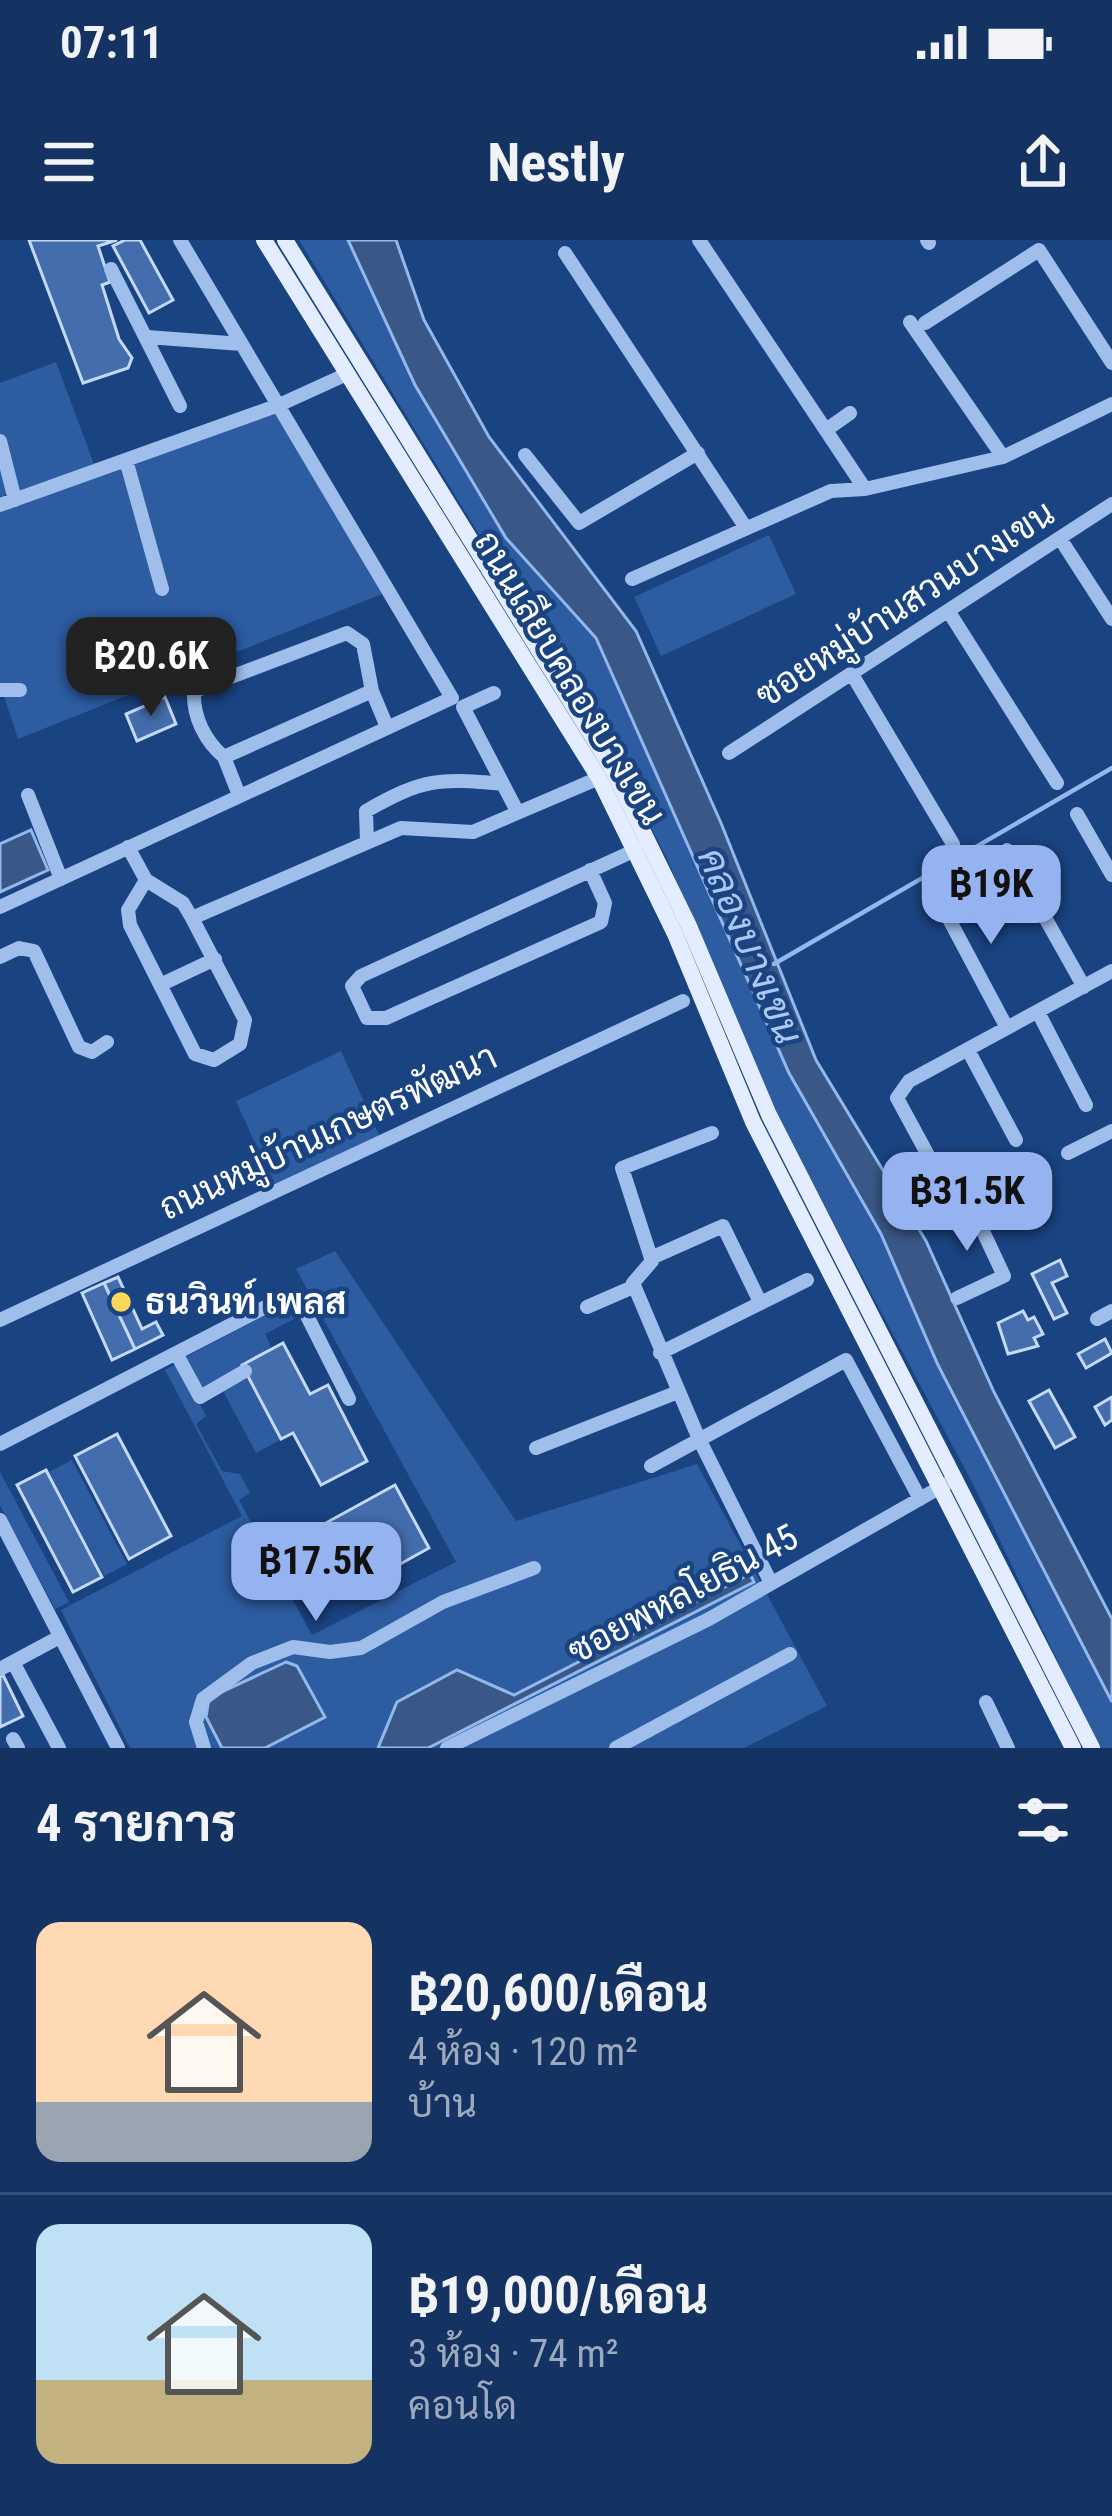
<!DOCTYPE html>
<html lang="th">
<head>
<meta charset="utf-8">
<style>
  :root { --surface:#143262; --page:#213e6b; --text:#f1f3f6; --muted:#9daabe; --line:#334d77; --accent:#95b2f1 }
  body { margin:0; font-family:"Roboto Condensed",Sarabun,sans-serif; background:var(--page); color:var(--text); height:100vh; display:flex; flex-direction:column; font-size:45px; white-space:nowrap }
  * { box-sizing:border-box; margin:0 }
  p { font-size:39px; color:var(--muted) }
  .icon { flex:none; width:66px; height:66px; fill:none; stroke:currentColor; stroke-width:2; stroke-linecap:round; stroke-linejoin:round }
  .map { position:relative; height:1508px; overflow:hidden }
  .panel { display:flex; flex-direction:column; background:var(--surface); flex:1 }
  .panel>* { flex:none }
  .price { position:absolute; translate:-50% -102px; padding:0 27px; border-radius:24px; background:var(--accent); color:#111; font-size:39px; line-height:78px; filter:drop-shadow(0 3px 6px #0008) }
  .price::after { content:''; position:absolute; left:50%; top:72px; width:36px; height:27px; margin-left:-18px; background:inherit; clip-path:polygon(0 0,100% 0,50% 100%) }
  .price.current { background:#222; color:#fff }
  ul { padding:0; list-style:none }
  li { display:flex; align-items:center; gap:36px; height:300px; padding:0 36px }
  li+li { border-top:3px solid var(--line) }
  li span { display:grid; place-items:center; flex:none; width:336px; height:240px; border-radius:24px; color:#555 }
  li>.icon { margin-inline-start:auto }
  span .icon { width:144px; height:144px; fill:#fffc; stroke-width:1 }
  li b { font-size:51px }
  h2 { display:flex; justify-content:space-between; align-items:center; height:144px; padding:0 36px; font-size:51px }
  .status { display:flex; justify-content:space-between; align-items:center; height:84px; padding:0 60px; background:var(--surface); direction:ltr }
  .status svg { height:33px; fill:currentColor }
  header { display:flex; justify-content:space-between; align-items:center; height:156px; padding:0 36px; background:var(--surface); font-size:54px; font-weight:700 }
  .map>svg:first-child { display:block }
  .green { fill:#2d5ca1 }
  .water { fill:#395887; stroke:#92b8ed; stroke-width:3 }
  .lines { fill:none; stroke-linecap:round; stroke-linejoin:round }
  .stream { stroke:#92b8ed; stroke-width:4.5 }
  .building { fill:#436dac; stroke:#c4d9f8; stroke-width:3 }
  .minor { stroke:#9fbeeb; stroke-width:14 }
  .major { stroke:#e3edff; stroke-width:16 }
  .poi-dot { fill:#fdd65b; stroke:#1a4382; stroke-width:4.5 }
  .labels { text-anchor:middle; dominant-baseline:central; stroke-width:9; stroke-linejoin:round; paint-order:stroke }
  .street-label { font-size:36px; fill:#fff; stroke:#1a4382 }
  .poi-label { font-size:36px; font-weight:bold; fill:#fff; stroke:#1a4382; text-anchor:start }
  .water-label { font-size:39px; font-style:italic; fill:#aac8f2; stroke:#1a4382 }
</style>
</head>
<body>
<div class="status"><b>07:11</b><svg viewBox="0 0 49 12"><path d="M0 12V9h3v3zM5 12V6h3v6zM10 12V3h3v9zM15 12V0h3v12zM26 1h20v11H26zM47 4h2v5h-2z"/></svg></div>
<header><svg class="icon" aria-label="menu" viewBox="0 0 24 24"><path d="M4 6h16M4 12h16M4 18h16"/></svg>Nestly<svg class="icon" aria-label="share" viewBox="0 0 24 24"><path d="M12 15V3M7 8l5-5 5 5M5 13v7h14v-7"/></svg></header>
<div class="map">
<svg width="1112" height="1508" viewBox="0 0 1112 1508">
  <rect width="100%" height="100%" fill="#1a4382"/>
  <!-- green -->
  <path class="green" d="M299,0H348L415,145L506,298L596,398L789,833L881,994L938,1125L1112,1462V1508H1099L974,1246L776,875L667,619L621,527Z
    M56,122L94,224L0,257V143Z
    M281,168L387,352L18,499L0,444V270Z
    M769,295L796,354L661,416L634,357Z
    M341,811L381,899L274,946L236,861Z
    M335,1011L516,1281L697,1224L827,1466L744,1508H130L61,1370L242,1276L165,1130L178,1123L206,1176L196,1184L222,1231L240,1234L250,1253L239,1260L312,1395L456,1322L296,1029Z
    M290,1062L298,1077L265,1094L271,1107L205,1151L186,1117Z
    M247,1138L280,1200L256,1213L223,1151Z
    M72,1220L127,1324L104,1336L49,1232Z
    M0,1232L69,1362L55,1369L0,1265Z"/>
  <!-- water -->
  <path class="water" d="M348,0H396L424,80L489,197L636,391L721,583L816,820L926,1001L994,1152L1112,1379V1462L938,1125L881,994L789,833L596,398L506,298L415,145Z
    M31,590L48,630L0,652V604Z
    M750,1334L754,1342L428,1508H378L397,1462L457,1430L514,1455Z
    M286,1422L297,1426L325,1477L265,1508H222L206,1477L209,1458Z"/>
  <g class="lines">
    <!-- stream -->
    <path class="stream" d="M774,724L1112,528"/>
  </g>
  <!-- building -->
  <path class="building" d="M29,0H117L98,6L110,42L102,45L119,99L132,118L128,128L83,143Z
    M125,0H140L173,60L149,73L113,6Z
    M165,457L176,484L137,501L126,474Z
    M1060,1020L1067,1036L1052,1043L1067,1073L1054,1079L1032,1034Z
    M118,1037L142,1089L156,1082L163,1095L135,1109L104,1043Z
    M104,1043L135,1109L112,1120L82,1053Z
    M1023,1071L1028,1080L1034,1077L1043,1094L1034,1098L1038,1106L1008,1114L998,1083Z
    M1105,1099L1112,1113L1086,1128L1078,1114Z
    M283,1103L310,1154L328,1145L367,1221L321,1245L293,1193L281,1199L242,1125Z
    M1049,1150L1075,1197L1055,1208L1029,1161Z
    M1112,1157V1180L1105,1185L1095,1167Z
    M117,1194L171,1296L129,1319L75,1216Z
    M46,1230L102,1337L73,1352L17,1245Z
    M395,1245L429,1308L359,1347L324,1284Z
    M3,1435L23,1476L0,1487V1437Z"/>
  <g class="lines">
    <!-- minor -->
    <path class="minor" d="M699,0L865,249
      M927,0L929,3
      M565,13L746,288
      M111,29L180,166
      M910,82L1003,217
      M925,83L1039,10L1112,123
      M147,97L242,104
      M826,190L850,173
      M0,201L15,260
      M525,215L579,283L698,213
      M126,220L162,349
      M0,265L279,165L347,134
      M1061,300L1112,379
      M632,339L831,251L865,249L1003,217L1112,164
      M949,372L1057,543
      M853,436L953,604
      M0,450H20
      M494,453L463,467L517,571
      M729,513L1112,264
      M224,517C205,501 193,477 194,452L207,446L347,393L363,404L372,451
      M28,555L61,639
      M239,555L224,517L372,451L387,487
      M1077,574L1112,635
      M367,602L366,571C424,538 439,538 503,544
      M128,607L146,640L183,663L192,678L245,780L240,804L214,820L195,814L130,685L128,670L146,640
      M1007,610L1084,747
      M590,630L605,663L601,682L386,778H367L352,746L361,736L640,608
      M933,649L1007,788
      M0,667L452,458L180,0
      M192,678L401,588L473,592L599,538
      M0,717L19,708L34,711L79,807L92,812L107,802
      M160,745L215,719
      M1038,772L1086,865
      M968,810L1016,900
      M712,893L622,928L652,1021L633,1043L699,1199L771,1343
      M1068,913L1112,891
      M1016,946L961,976L897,858L909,841L1112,731
      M651,1018L723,986L760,1062
      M957,1058L1004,1036L973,970
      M587,1067L633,1047
      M1097,1079L1112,1071
      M0,1080L683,761
      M176,1113L200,1157L245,1131
      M660,1113L807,1040
      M0,1204L283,1058L301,1064L349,1159
      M536,1208L678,1152
      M651,1226L846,1120L920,1259
      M0,1280L118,1508
      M13,1422L59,1508
      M0,1429L54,1400
      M986,1462L1008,1508
      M13,1499L18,1508
      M204,1508L196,1482L203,1459L252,1423L293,1407L330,1412L361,1408L443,1362L534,1328
      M447,1508L709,1379L946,1244
      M616,1508L790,1414"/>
    <!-- major -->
    <path class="major" d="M264,0L599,538L675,694L753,882L1073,1508
      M285,0L613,530L689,686L769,875L1092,1508"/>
  </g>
  <!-- markers -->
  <circle class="poi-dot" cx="121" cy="1062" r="12"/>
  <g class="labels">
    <!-- street labels -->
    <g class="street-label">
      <text transform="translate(905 364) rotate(-33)">ซอยหมู่บ้านสวนบางเขน</text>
      <text transform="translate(570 438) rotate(59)">ถนนเลียบคลองบางเขน</text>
      <text transform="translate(328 892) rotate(-25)">ถนนหมู่บ้านเกษตรพัฒนา</text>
      <text transform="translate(683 1354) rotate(-28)">ซอยพหลโยธิน 45</text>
    </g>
    <!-- poi labels -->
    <g class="poi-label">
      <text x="145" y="1062">ธนวินท์ เพลส</text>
    </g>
    <!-- water labels -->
    <g class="water-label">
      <text transform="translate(750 706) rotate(67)">คลองบางเขน</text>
    </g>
  </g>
</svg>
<b class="price current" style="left:151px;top:479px">฿20.6K</b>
<b class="price" style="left:991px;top:707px">฿19K</b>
<b class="price" style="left:967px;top:1014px">฿31.5K</b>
<b class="price" style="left:316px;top:1384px">฿17.5K</b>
</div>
<section class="panel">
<h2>4 รายการ<svg class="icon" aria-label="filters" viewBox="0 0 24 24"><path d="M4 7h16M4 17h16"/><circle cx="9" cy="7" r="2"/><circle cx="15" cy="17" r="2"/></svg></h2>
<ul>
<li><span style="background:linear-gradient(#ffd9b3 75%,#9aa5b1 0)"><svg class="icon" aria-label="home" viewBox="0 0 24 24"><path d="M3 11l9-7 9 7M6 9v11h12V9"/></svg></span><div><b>฿20,600/เดือน</b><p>4 ห้อง · 120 m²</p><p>บ้าน</p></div></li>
<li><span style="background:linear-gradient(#bfe0f5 65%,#c2b280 0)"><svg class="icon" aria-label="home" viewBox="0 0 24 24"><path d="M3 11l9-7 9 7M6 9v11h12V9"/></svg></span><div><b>฿19,000/เดือน</b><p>3 ห้อง · 74 m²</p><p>คอนโด</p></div></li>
</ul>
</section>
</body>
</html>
